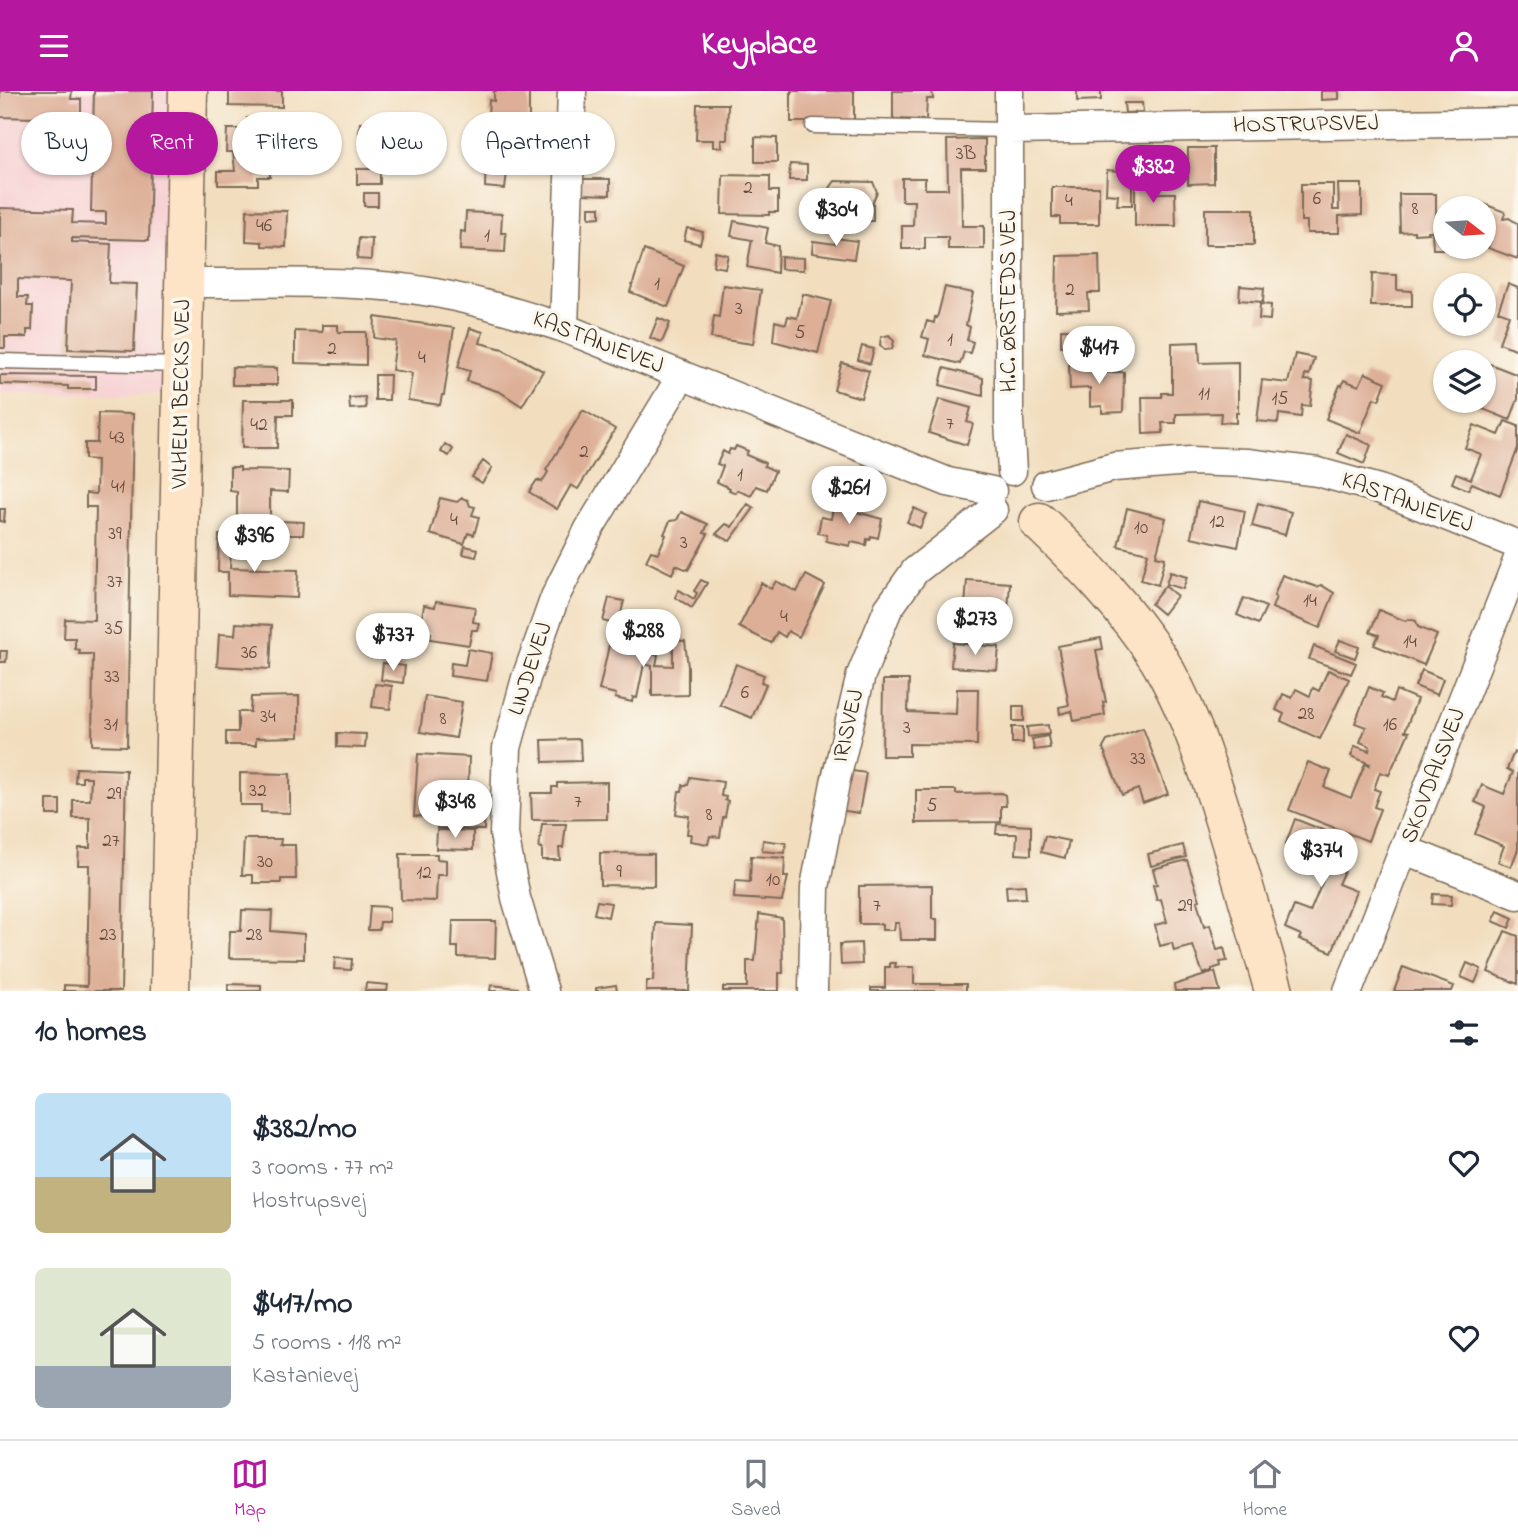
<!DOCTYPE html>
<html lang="en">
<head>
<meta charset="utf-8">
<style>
  :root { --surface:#fff; --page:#f2f2f3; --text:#1f2937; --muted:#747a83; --line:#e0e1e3; --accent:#b5179e }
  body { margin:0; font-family:"Indie Flower",sans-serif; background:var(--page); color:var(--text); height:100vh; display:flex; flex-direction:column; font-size:26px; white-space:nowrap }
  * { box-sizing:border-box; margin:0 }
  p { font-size:23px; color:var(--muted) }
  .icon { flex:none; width:38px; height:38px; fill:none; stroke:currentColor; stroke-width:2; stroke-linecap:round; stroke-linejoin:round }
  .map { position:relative; height:900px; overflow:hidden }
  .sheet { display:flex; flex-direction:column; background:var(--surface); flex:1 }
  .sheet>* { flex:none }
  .guide { position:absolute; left:21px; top:21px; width:700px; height:63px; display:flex; gap:14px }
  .needle { width:46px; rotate:107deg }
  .controls { position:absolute; left:1433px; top:105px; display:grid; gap:14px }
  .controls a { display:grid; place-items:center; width:63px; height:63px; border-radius:50%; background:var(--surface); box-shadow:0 2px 5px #0004; font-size:35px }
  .price { position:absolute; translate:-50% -60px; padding:0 16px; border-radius:24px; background:#fff; color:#222; font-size:23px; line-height:46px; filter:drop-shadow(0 2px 4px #0008) }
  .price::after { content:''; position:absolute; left:50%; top:42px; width:21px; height:16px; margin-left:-10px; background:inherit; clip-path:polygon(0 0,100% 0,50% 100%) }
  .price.on { background:var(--accent); color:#fff }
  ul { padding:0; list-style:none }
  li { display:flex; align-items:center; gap:21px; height:175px; padding:0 35px }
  li span { display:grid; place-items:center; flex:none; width:196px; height:140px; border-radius:10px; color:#555 }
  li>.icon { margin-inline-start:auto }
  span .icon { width:84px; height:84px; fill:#fffc; stroke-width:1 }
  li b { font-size:30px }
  h2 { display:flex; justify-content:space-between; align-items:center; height:84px; padding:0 35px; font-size:30px }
  .tag { padding:0 24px; border-radius:32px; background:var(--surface); box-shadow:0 2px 5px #0004; font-size:24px; line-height:63px }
  .tag.on { background:var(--accent); color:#fff }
  header { display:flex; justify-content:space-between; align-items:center; height:91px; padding:0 35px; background:var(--accent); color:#fff; font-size:32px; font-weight:700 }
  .tabs { display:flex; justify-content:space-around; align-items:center; height:98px; border-top:2px solid var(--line); background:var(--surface); font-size:19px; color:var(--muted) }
  .tabs a { display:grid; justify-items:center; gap:4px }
  .tabs .on { color:var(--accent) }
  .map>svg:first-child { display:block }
  .built { fill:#f7cfd3 }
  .building { fill:#ddaf97 }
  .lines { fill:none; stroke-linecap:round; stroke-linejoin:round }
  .lane-casing { stroke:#7b6956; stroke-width:17 }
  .street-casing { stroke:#7b6956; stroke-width:31 }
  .secondary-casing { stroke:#7b6956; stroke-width:41 }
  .lane { stroke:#fff; stroke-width:14 }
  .street { stroke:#fff; stroke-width:28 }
  .secondary { stroke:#fee4c6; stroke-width:38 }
  .labels { text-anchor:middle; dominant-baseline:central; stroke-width:7; stroke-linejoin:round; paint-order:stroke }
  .number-label { font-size:19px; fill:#644b3c }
  .street-label { font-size:23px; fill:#3b2a1e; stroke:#fbf7ec }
</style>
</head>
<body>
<header><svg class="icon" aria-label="menu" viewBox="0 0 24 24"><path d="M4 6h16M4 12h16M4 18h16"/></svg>Keyplace<svg class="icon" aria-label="person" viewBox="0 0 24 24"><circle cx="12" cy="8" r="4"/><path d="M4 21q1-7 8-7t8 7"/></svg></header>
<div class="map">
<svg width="1518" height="900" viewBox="0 0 1518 900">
  <rect width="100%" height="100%" fill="#fbf7ec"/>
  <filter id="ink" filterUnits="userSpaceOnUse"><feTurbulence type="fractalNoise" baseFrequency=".0143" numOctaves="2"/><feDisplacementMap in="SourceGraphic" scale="14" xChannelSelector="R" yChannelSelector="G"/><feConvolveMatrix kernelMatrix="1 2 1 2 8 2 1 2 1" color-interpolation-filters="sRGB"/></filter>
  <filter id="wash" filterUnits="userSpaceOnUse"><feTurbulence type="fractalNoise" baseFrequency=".00686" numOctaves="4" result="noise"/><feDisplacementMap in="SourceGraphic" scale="28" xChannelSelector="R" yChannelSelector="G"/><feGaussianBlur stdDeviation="1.57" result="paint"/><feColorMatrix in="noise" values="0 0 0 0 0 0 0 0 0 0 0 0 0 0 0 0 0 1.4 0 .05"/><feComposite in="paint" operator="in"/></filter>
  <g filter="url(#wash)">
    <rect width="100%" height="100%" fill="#f2debf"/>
    <!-- built -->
    <path class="built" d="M0,0H172L164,303H0Z"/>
    <g id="blocks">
      <!-- building -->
      <path class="building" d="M0,0H72L71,8H81V24H71V28L0,26Z
        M94,0H153L149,149L72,147V151L111,153L109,192L137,193L134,260L68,258L71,190L18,188V206H28L27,215H33L32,239H27V246H5V257H0V117L73,119L72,132L106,133V121H91Z
        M229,0H282V16L229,15Z
        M494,0H529V39L512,38L513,42H496V38H493V24H488L489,9L494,10Z
        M791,0H854V31H791Z
        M893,0H932L933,8H927L926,29L893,28Z
        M1077,0H1101V9L1077,10Z
        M1321,0H1339V8L1321,9Z
        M1124,12H1142L1143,21L1125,22Z
        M697,13H728L727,49H721L722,56H713V49H696Z
        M247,27L269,28V39H271L270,86H258V94H218V80H235L233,61H226L227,38H247Z
        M360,32H375V43H359Z
        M755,46L777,47V71H755Z
        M985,48V77H961L962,135H984V158H948V146H925V158H902V135H913L914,110H902V87H925V98H948L947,49Z
        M1188,57H1214V92L1188,93Z
        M486,70L508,72L505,98L485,96Z
        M1120,71H1132V114H1117L1118,104L1106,103L1107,79L1119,80Z
        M790,73L807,74V89H789Z
        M357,78H380V93H357Z
        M723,84L770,85V100H778V121H769V124L722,123Z
        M1145,85H1155V102H1175L1176,135H1135V88H1145Z
        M582,88H610V104L581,103Z
        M835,90L873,91L877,101L873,110V130H862V135H835V110L830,105V97Z
        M1301,93H1333V119H1339L1338,93H1362V124L1339,125V142H1307V130H1301Z
        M1052,96H1099V133H1060V126H1052Z
        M364,102H378V115H364Z
        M1399,103H1436V129H1446V158H1433L1432,140H1428L1429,142L1414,143V140L1400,141Z
        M1479,111L1505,121L1503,128L1509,127L1518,133V168L1488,157L1493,143L1484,140V117H1476Z
        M589,116H600V126L589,127Z
        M1205,118H1254V154H1205Z
        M247,119L287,120L286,156L262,155V151L246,150Z
        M466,121L502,123L501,142H506L505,161L460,159L461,140L465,141Z
        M734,130L768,137L765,152L778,155L777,182L747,176L752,149L731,145Z
        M687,137L703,141L700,153L684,149Z
        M359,147L372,148L371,169L357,168Z
        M836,147L857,150L854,168L812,162L813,150L835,153Z
        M644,159L684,175L668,216L630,201Z
        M715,161L728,164L725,177L713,175Z
        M1099,164L1100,202H1088L1089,219L1056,220L1057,165Z
        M781,166L804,167V179L781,178Z
        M1372,183L1397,184V199L1412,200V215H1371Z
        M1508,193L1518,197V259L1499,252L1509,224L1498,220Z
        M723,194L761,199L753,253L711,247L714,225L719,226Z
        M1240,195L1264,197L1263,211L1239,209Z
        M945,196L973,202L966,234L970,236L967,249L973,251L970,262L964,261L960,273L925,264L929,248L922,246L927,230L934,232L935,226L937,227Z
        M803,203L831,210L818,262L773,250L775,230L786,233L788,225L797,227Z
        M1260,213L1271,214L1270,229L1259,228Z
        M375,226L454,237L444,304H442L440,314L408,309L412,282L392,279L396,250L374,247Z
        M658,227L670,232L662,251L650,247Z
        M322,234H338V241H366V274L295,272V240L322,241Z
        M470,237L483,241L480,252L503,258L543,280L522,315L500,301L467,290L470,280L458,276Z
        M1061,238L1095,239V242H1101V252H1095V255H1061Z
        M889,244L894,250L892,258L885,259L880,254L881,246Z
        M1199,251L1200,272L1238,271V322H1236V332L1220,331L1221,322L1176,323V332H1162L1163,342L1143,343L1142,306H1162V302H1172V252Z
        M862,255L874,258L870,273L858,269Z
        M1295,263L1314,267L1309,284L1305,283L1304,289L1313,290L1310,315L1302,314L1301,326L1279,323L1278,332L1257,330L1262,289L1288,292Z
        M842,272L869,280L861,307L834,299Z
        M1095,272L1096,282L1124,281L1123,321L1102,322V315L1090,316V297L1070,298L1069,273Z
        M1490,273L1518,284V308L1510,329L1473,314L1475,310H1484V287Z
        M232,276L277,277V294H232Z
        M944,277L983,287V305L940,294Z
        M1365,282L1386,291L1379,309L1374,307L1360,342L1326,328L1340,294L1342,295L1344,289L1359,295Z
        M0,284L96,285V298H68V295L0,293Z
        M375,284H390L389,309H375Z
        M365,306L366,317L350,318L349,307Z
        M939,308L971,317L967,331L973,333L967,354L929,342Z
        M243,309H293V324H278L277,357H242Z
        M583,319L615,338L578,398L571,394L557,418L529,401L537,389L542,391L548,381L546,379Z
        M98,322L133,323L127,655L92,654L93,563H79L80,559L75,558V547H64L65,528L94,529L96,416H86V402L96,403L97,369L85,368V352H97Z
        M1505,330L1518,335V357L1500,404L1472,392L1468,399L1452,392L1456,382L1471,388L1481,363L1465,357L1474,334L1499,344Z
        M1346,343L1371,354L1364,373L1338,362Z
        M445,353L453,358L449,365L441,361Z
        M736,355L748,360L746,364L765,372L764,375L775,380L767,399L756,395L751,405L737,399L736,402L729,399L730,397L717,391L723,375L717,373L723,360L728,363L730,358L734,359Z
        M483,370L492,377L482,392L472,386Z
        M230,376H240V379L289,380L288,401L270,400V428H237V401L230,400Z
        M440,407L457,411L462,407L468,409L470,415L475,416L472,424L479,426L474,444L468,442L464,453L430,443Z
        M1198,410L1245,420L1238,456L1191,446Z
        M834,411L858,417L857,421L882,428L878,447L871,445L870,449L867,448L866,454L851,451L850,455L826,450L827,444L818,442L821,426L831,428Z
        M1258,412L1291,421L1285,444L1252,435Z
        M748,413L754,417L730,450L716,443L726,433L732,436Z
        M914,417L926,423L920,437L907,431Z
        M1127,417L1166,427L1156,465L1165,467L1158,494L1141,489L1148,462L1118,455Z
        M0,418H5L4,431L0,430Z
        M681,421L708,433L704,442L708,443L688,479L676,474L672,483L646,470L651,460L658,462L666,444L664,443L670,430L677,429Z
        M278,430L304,431L303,444H278Z
        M219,444L248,445V459L231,458L230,477L298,479L297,507L228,504V481H218Z
        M465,455L478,458L476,466L463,463Z
        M1170,481L1187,486L1183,498L1166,493Z
        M806,484L825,494L799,546L788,540L785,546L777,541L771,552L739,536L761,492L771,498L776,490L797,501Z
        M1282,484L1317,496L1321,494L1334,502L1320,537L1272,517L1276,506L1274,505Z
        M701,489L707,492L692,517L675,506L679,499L694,508L697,502L694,500Z
        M967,489L1010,492L1007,532L993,530V537L976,536L977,529L964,528Z
        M1165,495L1177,505L1163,523L1151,513Z
        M609,507L624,510L618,534L603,530Z
        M1244,507L1266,516L1258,533L1237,524Z
        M436,510L475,516L473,531L479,532L477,539H472L469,554L430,548L431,542L420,540L424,514L435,516Z
        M1379,519L1405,530L1409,528L1416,530L1418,536L1437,544L1424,574L1374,554L1379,544L1370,541Z
        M236,532L272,534L270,578L217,575L219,543L235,544Z
        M612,541L650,550L647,562L658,564L656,574L673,575V549L685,550L688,576V604L652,605V575L644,573L637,607L633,606L632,611L615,607L616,603L599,599Z
        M1101,547L1103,558L1096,559L1106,611H1103L1105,624L1074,630L1072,620L1060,623L1059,616L1069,614L1058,555Z
        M1340,549L1359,556L1355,567L1335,560Z
        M953,552L999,556L997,579L951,576Z
        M1314,555L1356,572L1351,583L1309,568Z
        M468,558L492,562L487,590L450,585L451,572L465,574Z
        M0,560H7L6,571H0Z
        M383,572L405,575L403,592L381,589Z
        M736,573L764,584L761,591L766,593L752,627L720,614Z
        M1328,579L1349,588L1320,648L1281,630L1284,623L1276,619L1283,603L1292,607L1296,598L1310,605L1313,597L1319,600Z
        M1422,579L1443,588L1437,604L1415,595Z
        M883,589H909L908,621L956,623L957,598H978L977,654L909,653V665H882Z
        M375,593L392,595L390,618L372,616Z
        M1369,596L1383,602L1381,606L1392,611L1396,599L1417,608L1405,640L1409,641L1398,666H1397L1389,684L1380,681L1374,698L1380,700L1374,716L1380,718L1368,750L1289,719L1308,671L1331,680L1324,696L1351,707L1365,673L1369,675L1370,673L1351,665L1355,655L1369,660L1370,655L1360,651L1366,636L1355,632Z
        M299,605V646L256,647V654H226V641H238V621H250L251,606Z
        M425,605L462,611L456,647L420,641Z
        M1013,615H1024V630H1013Z
        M1048,634L1049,643L1028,646L1027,636Z
        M1012,636H1023V652H1012Z
        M1143,637L1168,703L1143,712L1138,698L1122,704L1103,657L1107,650Z
        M337,642L366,643L365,657L337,656Z
        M1048,645L1050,657L1034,659L1032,648Z
        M580,648L581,670L543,671L542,649Z
        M1514,661L1518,663V758L1511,776L1498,771L1504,755L1475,743L1486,716L1475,711L1482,694L1504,703L1513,681L1507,678Z
        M418,663L469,666L468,698H464L463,716H485L484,739L437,737L438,726L414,725Z
        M76,677L126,679L121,900H64V894L87,895L89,774H78L79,757H90V727H73V709H90L91,686H82V691H75Z
        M846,679L866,682L859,722L839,719Z
        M240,682L290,683V722L261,721V714H240Z
        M690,686L723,691L721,705L726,706L725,709L728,710L725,726H723L720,746L710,745L708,753L690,750L691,743H687L689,725L676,723L679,700H682L683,694H688Z
        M607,691V728L532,729L531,702H552V696H557V692Z
        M916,699H956V703L1001,702L1005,704L1006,715H1001V731L916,732Z
        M47,709H60V724H47Z
        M1295,728L1343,747L1332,775L1344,780L1338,793L1356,800L1332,861L1299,848L1301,844L1285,837L1294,815L1310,821L1324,787L1319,785L1324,772L1301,763L1305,754L1298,751L1295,759L1285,755Z
        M542,733H566L563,757H559L560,769H542V757H539Z
        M997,733L1031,735V764L1016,763L1017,743H996Z
        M437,739L473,740V759L436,758Z
        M1045,745L1069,750L1065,767L1041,761Z
        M244,748H281L280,754H295L296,788H281V792H253V784H242Z
        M763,749L786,752L785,762L762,760Z
        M1183,754L1186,766L1151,775L1148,763Z
        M600,762L654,763V795L600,794Z
        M400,763H437V768L446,769V784H437L436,810L401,809Z
        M751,765L785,767L784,786H788L782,810L734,807L735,790L750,791Z
        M1187,769L1200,809L1197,810L1204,836L1210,834L1217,859L1224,857L1227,870L1220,871L1221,875L1212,878V880L1203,883L1193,855L1174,860L1172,852L1160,855L1155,834L1167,831L1161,808L1157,809L1153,794L1157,793L1153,778Z
        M932,794V828H937V849H900L899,832H895L894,839H882V833H859V795Z
        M1025,794L1026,807L1007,808L1006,795Z
        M1433,803L1452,804L1451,814L1432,813Z
        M597,810L611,812L608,826L594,823Z
        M370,815L389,816V831H380L379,839H368Z
        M242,819L272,820L271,840L304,843V868L229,867L230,840H241Z
        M1498,820L1513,827L1509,837L1493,830Z
        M759,823L782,827L783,882H779V900H723V896H747V870H755Z
        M453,830H496L495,867L458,866V856H452Z
        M656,832L692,834L689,900H646L647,890H653Z
        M1505,840L1518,845V893L1488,881Z
        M861,852L862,873L841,874L840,853Z
        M335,867L352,868L351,879L334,878Z
        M890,872H896L895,876H914V893H966V900H871V897H885V876H890Z
        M1467,872L1481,878L1475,892L1461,886Z
        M1403,876L1454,895L1452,900H1394Z
        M1215,881L1220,900H1175L1174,894Z
        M366,892L388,894L387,900H365Z
        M228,893L261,894V900H228Z
        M491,894L518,897L517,900H490Z
        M616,894L617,900H596V897Z"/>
    </g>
  </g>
  <g filter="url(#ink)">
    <use href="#blocks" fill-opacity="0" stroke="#7b6956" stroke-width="2"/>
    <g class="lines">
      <defs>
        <path id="lane" d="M813,35L1009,39
          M0,270L182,274"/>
        <path id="street" d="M1009,0V330L1012,380
          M1009,39L1518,31
          M184,192C265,193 350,187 430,201C476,209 519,222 564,237L948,391L992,400
          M564,237L572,0
          M1046,394L1114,376L1190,370L1247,372L1318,381L1379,398L1518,454
          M1405,759L1518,804
          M544,900L516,807L504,743L507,657L526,587L555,506L589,438L682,284
          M813,900L815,796L835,692L861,584L888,518L915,480L993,419
          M1348,900L1518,468"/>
        <path id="secondary" d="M1039,431C1083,473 1124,515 1158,567C1185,611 1202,661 1218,710C1238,773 1256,837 1274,900
          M170,900L188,0"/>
      </defs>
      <!-- lane casing -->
      <use href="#lane" class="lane-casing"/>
      <!-- street casing -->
      <use href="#street" class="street-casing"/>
      <!-- secondary casing -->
      <use href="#secondary" class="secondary-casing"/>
      <!-- lane -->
      <use href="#lane" class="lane"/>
      <!-- street -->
      <use href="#street" class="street"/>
      <!-- secondary -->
      <use href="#secondary" class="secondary"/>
    </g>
  </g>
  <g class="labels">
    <!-- number labels -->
    <g class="number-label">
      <text x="966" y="63">3B</text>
      <text x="748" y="97">2</text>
      <text x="1317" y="108">6</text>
      <text x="1069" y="110">4</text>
      <text x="1415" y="118">8</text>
      <text x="264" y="135">46</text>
      <text x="487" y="145">1</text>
      <text x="657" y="193">1</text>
      <text x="1070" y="199">2</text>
      <text x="739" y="218">3</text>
      <text x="800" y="242">5</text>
      <text x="950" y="249">1</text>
      <text x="332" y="258">2</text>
      <text x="422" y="267">4</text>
      <text x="1204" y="303">11</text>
      <text x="1280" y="308">15</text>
      <text x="950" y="333">7</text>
      <text x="259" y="334">42</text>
      <text x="117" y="347">43</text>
      <text x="584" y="361">2</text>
      <text x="740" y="384">1</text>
      <text x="118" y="396">41</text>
      <text x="454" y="429">4</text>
      <text x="1217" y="431">12</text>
      <text x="1141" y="437">10</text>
      <text x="115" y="443">39</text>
      <text x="684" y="452">3</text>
      <text x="115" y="491">37</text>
      <text x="1310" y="510">14</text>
      <text x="784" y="526">4</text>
      <text x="114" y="538">35</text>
      <text x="1410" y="551">14</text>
      <text x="249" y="562">36</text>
      <text x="112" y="586">33</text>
      <text x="745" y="602">6</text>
      <text x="1306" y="623">28</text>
      <text x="268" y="626">34</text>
      <text x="443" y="628">8</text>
      <text x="111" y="634">31</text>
      <text x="1390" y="634">16</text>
      <text x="907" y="637">3</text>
      <text x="1138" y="668">33</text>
      <text x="258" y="700">32</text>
      <text x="114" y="703">29</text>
      <text x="578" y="711">7</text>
      <text x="932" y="715">5</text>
      <text x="709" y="724">8</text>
      <text x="111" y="750">27</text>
      <text x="265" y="771">30</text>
      <text x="619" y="781">9</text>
      <text x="424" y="782">12</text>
      <text x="773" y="789">10</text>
      <text x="877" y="815">7</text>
      <text x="1185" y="815">29</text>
      <text x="108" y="844">23</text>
      <text x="254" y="844">28</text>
    </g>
    <!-- street labels -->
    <g class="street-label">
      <text transform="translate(1306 34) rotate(-1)">HOSTRUPSVEJ</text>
      <text transform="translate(1009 210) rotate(-90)">H.C. ØRSTEDS VEJ</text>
      <text transform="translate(598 252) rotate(21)">KASTANIEVEJ</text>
      <text transform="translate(182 303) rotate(-89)">VILHELM BECKS VEJ</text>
      <text transform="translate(1407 412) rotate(20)">KASTANIEVEJ</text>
      <text transform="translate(531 578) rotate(-72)">LINDEVEJ</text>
      <text transform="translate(849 635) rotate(-77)">IRISVEJ</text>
      <text transform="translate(1434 685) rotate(-69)">SKOVDALSVEJ</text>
    </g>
  </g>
</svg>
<div class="controls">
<a><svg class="needle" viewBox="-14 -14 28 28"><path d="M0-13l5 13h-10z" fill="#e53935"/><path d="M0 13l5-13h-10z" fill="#747a83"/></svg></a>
<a><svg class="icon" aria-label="locate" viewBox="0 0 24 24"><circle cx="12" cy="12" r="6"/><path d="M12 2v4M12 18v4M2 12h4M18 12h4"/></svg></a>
<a><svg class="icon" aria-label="layers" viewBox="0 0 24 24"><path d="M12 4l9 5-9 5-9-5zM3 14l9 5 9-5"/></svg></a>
</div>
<b class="price on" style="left:1153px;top:114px">$382</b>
<b class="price" style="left:836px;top:157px">$304</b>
<b class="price" style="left:1099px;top:295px">$417</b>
<b class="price" style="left:849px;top:435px">$261</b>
<b class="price" style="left:254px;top:483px">$396</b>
<b class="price" style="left:975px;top:566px">$273</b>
<b class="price" style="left:643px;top:578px">$288</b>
<b class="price" style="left:393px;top:582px">$737</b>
<b class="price" style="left:455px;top:749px">$348</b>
<b class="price" style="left:1321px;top:798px">$374</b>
<div class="guide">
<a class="tag">Buy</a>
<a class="tag on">Rent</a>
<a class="tag">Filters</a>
<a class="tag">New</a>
<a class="tag">Apartment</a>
</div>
</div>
<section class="sheet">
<h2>10 homes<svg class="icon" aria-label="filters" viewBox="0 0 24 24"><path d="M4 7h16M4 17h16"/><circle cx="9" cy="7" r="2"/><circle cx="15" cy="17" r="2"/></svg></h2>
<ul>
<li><span style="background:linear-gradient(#bfe0f5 60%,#c2b280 0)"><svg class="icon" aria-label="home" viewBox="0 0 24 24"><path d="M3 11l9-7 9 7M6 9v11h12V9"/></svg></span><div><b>$382/mo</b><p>3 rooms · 77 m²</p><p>Hostrupsvej</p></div><svg class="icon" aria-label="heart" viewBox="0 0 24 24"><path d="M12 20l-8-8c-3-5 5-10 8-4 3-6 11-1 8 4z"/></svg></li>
<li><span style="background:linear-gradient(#dfe7d0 70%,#9aa5b1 0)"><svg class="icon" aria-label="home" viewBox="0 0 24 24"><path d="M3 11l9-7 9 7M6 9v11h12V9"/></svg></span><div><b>$417/mo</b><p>5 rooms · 118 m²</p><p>Kastanievej</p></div><svg class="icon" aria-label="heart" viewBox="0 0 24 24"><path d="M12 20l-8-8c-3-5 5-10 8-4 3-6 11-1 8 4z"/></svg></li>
</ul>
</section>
<nav class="tabs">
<a class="on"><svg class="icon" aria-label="map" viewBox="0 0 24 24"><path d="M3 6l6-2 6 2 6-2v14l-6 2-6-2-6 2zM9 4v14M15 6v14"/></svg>Map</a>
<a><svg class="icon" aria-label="saved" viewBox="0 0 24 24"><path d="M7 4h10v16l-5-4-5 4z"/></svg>Saved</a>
<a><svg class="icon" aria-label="home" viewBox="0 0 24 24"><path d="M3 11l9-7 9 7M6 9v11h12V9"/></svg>Home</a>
</nav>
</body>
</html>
